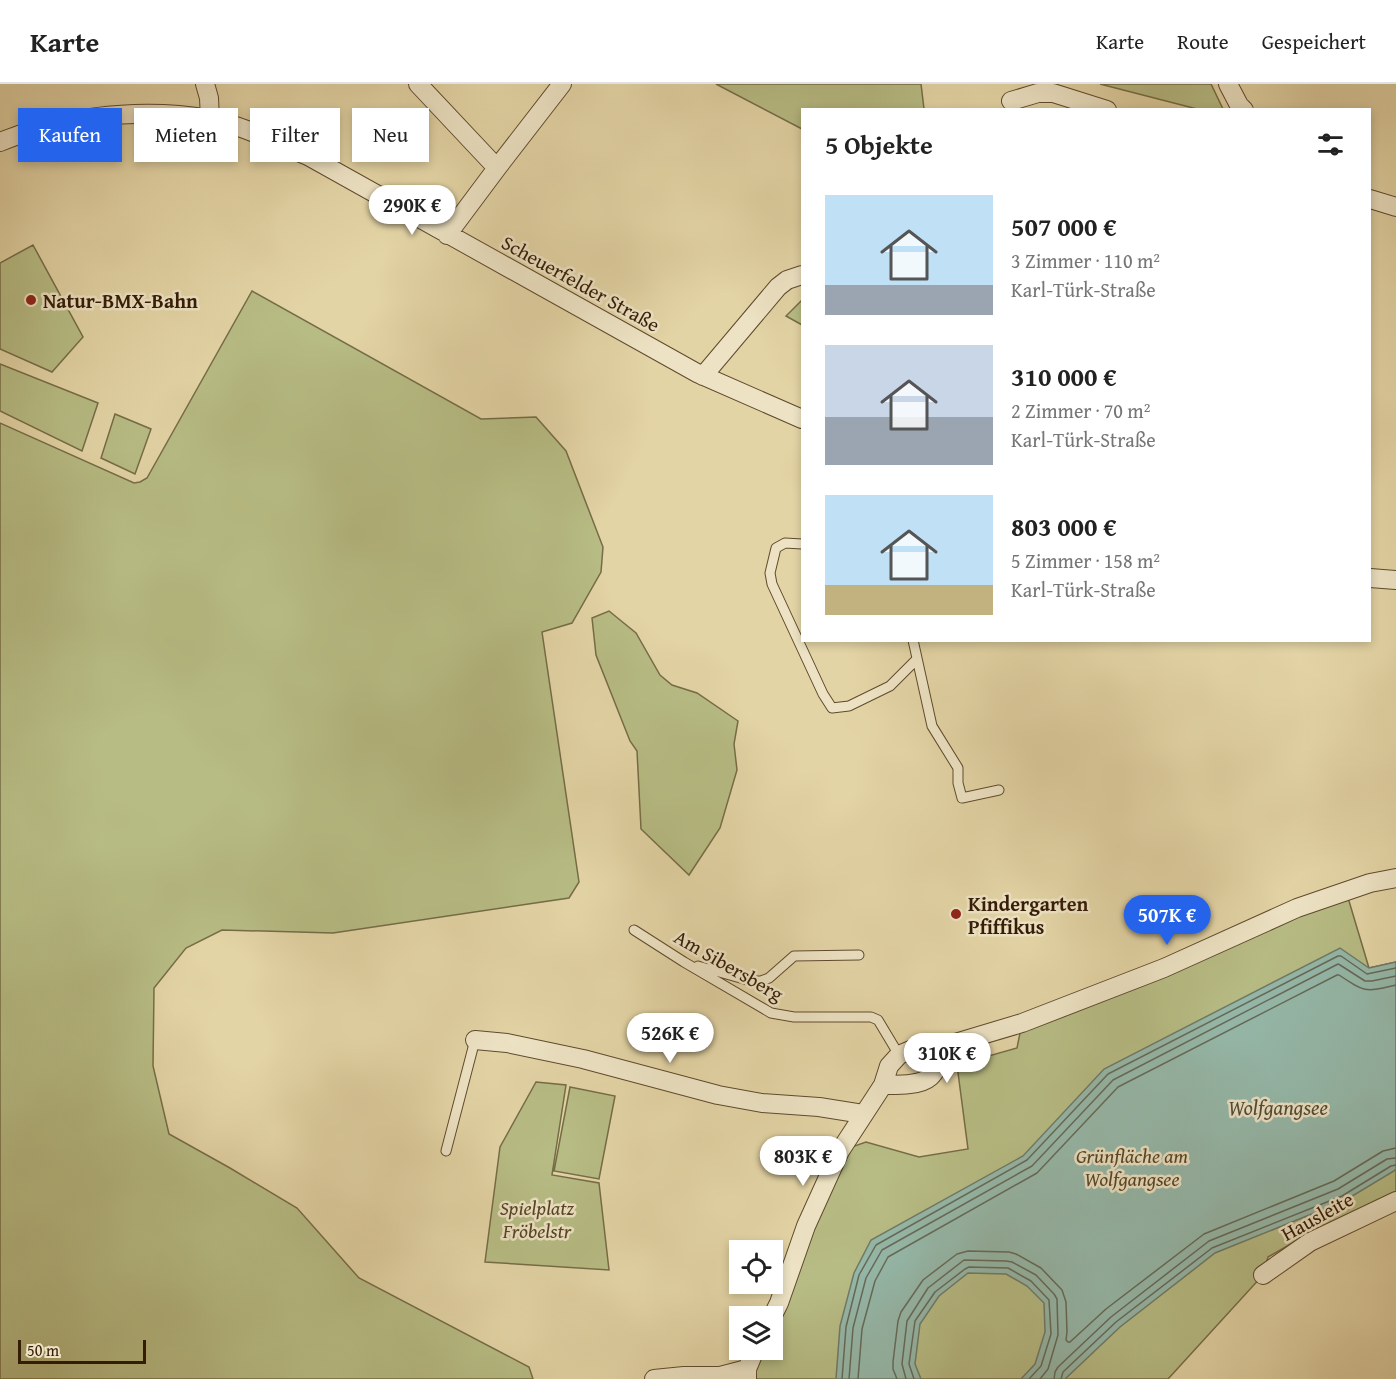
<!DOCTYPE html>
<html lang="de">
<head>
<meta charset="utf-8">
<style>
  :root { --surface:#fff; --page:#f2f2f2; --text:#222; --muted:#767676; --line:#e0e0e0; --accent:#2563eb }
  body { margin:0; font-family:"Gentium Book Plus",serif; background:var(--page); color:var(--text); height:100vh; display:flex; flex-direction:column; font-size:22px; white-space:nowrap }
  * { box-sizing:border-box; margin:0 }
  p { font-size:20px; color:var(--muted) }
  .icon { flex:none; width:33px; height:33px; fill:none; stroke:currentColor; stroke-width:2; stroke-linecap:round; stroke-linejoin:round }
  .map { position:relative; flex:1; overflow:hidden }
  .panel { position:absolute; left:801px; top:24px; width:570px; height:534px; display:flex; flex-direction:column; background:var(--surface); border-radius:0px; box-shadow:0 3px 9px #0003 }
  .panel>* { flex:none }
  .guide { position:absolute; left:18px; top:24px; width:570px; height:54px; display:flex; gap:12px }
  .tools { position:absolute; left:729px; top:1156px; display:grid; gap:12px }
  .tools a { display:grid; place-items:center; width:54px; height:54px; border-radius:0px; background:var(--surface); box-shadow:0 3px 9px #0003; font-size:30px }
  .scale { position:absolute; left:18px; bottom:15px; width:128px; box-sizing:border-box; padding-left:6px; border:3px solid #351c07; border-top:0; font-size:16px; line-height:21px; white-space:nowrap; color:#351c07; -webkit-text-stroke:4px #ede3c4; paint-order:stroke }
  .price { position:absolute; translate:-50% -51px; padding:0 14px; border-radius:21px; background:#fff; color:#222; font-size:20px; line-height:39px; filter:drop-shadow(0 2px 3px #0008) }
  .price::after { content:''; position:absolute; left:50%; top:36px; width:18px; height:14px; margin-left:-9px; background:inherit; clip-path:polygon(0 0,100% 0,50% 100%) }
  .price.selected { background:var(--accent); color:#fff }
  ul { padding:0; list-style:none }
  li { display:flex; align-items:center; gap:18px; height:150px; padding:0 24px }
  li span { display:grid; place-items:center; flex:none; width:168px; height:120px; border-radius:0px; color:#555 }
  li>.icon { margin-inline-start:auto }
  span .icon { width:72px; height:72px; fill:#fffc; stroke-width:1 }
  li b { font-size:26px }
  h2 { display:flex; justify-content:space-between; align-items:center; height:72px; padding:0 24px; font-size:26px }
  .chip { padding:0 21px; border-radius:0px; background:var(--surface); box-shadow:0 3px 9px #0003; font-size:21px; line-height:54px }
  .chip.selected { background:var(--accent); color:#fff }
  header { display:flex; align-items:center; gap:36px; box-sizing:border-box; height:84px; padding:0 30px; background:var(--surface); border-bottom:2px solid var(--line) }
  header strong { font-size:28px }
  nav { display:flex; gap:33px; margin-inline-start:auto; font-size:21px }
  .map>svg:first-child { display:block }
  .green { fill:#b7bc84; stroke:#766c46; stroke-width:1.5 }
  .water { fill:#95b8a9; stroke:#6f7a68; stroke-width:1.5 }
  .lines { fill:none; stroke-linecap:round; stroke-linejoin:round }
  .shore { stroke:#656a58; stroke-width:1.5 }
  .service-casing { stroke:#604a2e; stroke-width:11 }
  .minor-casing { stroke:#604a2e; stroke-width:20 }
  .service { stroke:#ede3c4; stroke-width:9 }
  .minor { stroke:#ede3c4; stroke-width:18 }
  .poi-dot { fill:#8f2418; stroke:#ede3c4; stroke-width:2 }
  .labels { text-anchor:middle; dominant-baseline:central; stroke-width:5; stroke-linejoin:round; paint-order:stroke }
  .street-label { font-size:20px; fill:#351c07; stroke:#ede3c4 }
  .poi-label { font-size:20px; font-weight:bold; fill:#351c07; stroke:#ede3c4; text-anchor:start }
  .park-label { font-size:20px; font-style:italic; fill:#564426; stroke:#ede3c4 }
  .water-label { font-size:21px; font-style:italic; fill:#524b38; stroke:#ede3c4 }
</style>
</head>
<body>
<header>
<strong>Karte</strong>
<nav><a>Karte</a><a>Route</a><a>Gespeichert</a></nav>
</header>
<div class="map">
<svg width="1396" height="1295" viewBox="0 0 1396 1295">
  <rect width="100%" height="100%" fill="#e3d4a5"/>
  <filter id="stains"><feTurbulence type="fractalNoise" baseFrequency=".00333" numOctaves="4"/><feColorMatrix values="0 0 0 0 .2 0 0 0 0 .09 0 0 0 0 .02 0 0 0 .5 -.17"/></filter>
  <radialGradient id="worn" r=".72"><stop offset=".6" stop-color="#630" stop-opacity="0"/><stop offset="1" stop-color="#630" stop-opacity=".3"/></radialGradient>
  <!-- green -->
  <path class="green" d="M716,0H921L924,25L802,26V45Z
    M1100,0H1211L1223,25H1197Z
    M33,161L83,253L52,288L0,265V179Z
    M252,207L481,335L536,333L566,367L603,463L601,488L572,539L542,548L579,798L569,814L333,849L222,846L186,864L154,904L153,982L169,1050L230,1084L297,1124L359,1194L529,1283L533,1295H0V339L134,399L140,398L147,394Z
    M802,216V241L786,232Z
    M0,280L98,319L82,367L0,327Z
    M115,330L151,345L135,390L101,374Z
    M609,527L636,549L660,591L672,601L697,609L738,637L734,660L737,686L720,744L689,791L641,745L637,667L630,657L596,571L592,534Z
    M1346,807L1369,884L1396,878V1110L1303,1153L1268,1173L1263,1191L1168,1295H747L756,1266H772V1233L840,1067L866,1058L919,1073L968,1065L957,981L1017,964L1022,939Z
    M536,998L566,1001L552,1091L599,1099L609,1186L485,1178L500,1063Z
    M570,1003L615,1012L599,1095L554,1087Z"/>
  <!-- water -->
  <path class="water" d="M1340,864L1369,884L1396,878V1085L1394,1087L1344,1117L1215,1169L1120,1243L1065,1295H1021L1035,1280L1045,1248L1044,1219L1027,1202L1006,1190L968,1189L939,1212L920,1240L915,1280L921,1295H836L840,1242L854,1189L871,1156L1023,1072L1104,985Z"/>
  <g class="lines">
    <!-- shore -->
    <path class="shore" d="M842,1295L846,1243L859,1191L876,1161L1027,1076L1108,990L1338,872H1341L1367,890L1396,884
      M849,1295L853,1244L866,1194L882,1166L1032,1082L1113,996L1338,880L1340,881L1365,897H1372L1396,892
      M858,1295L862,1245L875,1197L888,1173L1037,1089L1118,1003L1337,891H1339C1366,909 1365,908 1396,901
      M897,1295L893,1285V1278L898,1237L901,1228L923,1196L957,1170L968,1167L1009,1168L1016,1170L1041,1184L1062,1206L1066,1218L1067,1248L1066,1256L1068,1258H1070L1106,1225L1204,1150L1334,1097L1383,1067L1396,1064
      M906,1295L902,1280L907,1237L928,1204L964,1176L1006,1177L1012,1178L1036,1191L1054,1210L1057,1215L1058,1251L1048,1285L1040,1295
      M914,1295L909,1280L915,1237L935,1208L965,1185L969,1183L1008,1184L1031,1197L1049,1216L1051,1250L1041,1282L1029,1295
      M1054,1295L1055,1288L1058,1283L1111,1233L1209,1157L1338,1105L1387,1075L1396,1074
      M1061,1295L1063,1288L1116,1238L1212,1164L1342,1112L1391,1082L1396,1081"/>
    <defs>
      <path id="service" d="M802,460L785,459L776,464L770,489L772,500L823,610L832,624L849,622L890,602L917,575
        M913,556L932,642L958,684V699L962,714L999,706
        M634,846L684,878L771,929L794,933H871L878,936L899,971
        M698,882L751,897H761L769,894L794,872L859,871
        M446,1067L475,956"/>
      <path id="minor" d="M205,0L209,14L210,35
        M418,0L497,84
        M1228,0L1239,21L1244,26
        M1011,17L1038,9H1053L1107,26
        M0,58C13,53 26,48 39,44C95,30 152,25 209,35C243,41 276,59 308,72L697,289L802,335
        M1370,115L1396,123
        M447,151L497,84L562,0
        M703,292L778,203L787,196L802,191
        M1370,494L1396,496
        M475,956L507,959L583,975L718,1011L762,1019L819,1023L863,1030
        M883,1001C896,1001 920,1002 930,993C938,986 941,972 945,962
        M1263,1191L1310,1158L1396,1117
        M772,1233L779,1219L806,1142L840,1067L883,1001L889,982L899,971L913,965L945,962L1022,939L1164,884L1297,824L1370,799L1396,794
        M654,1295L684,1292H720L747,1285
        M747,1295V1285L755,1266"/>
    </defs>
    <!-- service casing -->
    <use href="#service" class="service-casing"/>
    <!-- minor casing -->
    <use href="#minor" class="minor-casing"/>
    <!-- service -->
    <use href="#service" class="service"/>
    <!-- minor -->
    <use href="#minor" class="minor"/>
  </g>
  <!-- markers -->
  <g class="poi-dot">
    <circle cx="31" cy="216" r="6"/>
    <circle cx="956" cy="830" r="6"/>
  </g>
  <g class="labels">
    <!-- street labels -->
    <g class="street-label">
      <text transform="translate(581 199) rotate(29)">Scheuerfelder Straße</text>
      <text transform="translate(729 881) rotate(30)">Am Sibersberg</text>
      <text transform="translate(1317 1132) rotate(-29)">Hausleite</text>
    </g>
    <!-- poi labels -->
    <g class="poi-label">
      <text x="43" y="216">Natur-BMX-Bahn</text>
      <text x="968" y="819">Kindergarten<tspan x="968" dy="23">Pfiffikus</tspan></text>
    </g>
    <!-- park labels -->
    <g class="park-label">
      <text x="1132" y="1071">Grünfläche am<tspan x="1132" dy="23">Wolfgangsee</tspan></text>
      <text x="537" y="1123">Spielplatz<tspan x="537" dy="23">Fröbelstr</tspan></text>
    </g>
    <!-- water labels -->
    <g class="water-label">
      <text x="1278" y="1023">Wolfgangsee</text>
    </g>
  </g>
  <rect width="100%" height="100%" filter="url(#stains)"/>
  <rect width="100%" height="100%" fill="url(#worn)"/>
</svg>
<div class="tools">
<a><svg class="icon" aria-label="locate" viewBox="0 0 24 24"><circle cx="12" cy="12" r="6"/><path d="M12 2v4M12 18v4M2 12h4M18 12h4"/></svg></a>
<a><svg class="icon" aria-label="layers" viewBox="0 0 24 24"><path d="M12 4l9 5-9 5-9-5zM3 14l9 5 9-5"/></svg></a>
</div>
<div class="scale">50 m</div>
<b class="price" style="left:412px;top:152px">290K €</b>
<b class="price selected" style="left:1167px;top:862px">507K €</b>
<b class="price" style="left:670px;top:980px">526K €</b>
<b class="price" style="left:947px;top:1000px">310K €</b>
<b class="price" style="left:803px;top:1103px">803K €</b>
<div class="guide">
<a class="chip selected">Kaufen</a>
<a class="chip">Mieten</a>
<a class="chip">Filter</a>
<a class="chip">Neu</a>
</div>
<section class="panel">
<h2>5 Objekte<svg class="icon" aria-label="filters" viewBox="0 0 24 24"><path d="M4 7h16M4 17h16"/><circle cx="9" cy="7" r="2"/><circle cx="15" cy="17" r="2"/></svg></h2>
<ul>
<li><span style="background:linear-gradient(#bfe0f5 75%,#9aa5b1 0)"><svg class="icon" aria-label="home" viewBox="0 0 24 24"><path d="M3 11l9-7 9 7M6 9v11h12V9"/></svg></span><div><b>507 000 €</b><p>3 Zimmer · 110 m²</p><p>Karl-Türk-Straße</p></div></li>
<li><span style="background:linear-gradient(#c9d6e8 60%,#9aa5b1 0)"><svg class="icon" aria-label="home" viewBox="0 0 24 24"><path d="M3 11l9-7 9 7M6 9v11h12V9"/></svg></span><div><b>310 000 €</b><p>2 Zimmer · 70 m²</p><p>Karl-Türk-Straße</p></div></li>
<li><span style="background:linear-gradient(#bfe0f5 75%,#c2b280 0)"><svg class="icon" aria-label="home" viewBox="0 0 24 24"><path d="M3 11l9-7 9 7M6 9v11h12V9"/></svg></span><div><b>803 000 €</b><p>5 Zimmer · 158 m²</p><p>Karl-Türk-Straße</p></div></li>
</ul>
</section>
</div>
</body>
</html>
